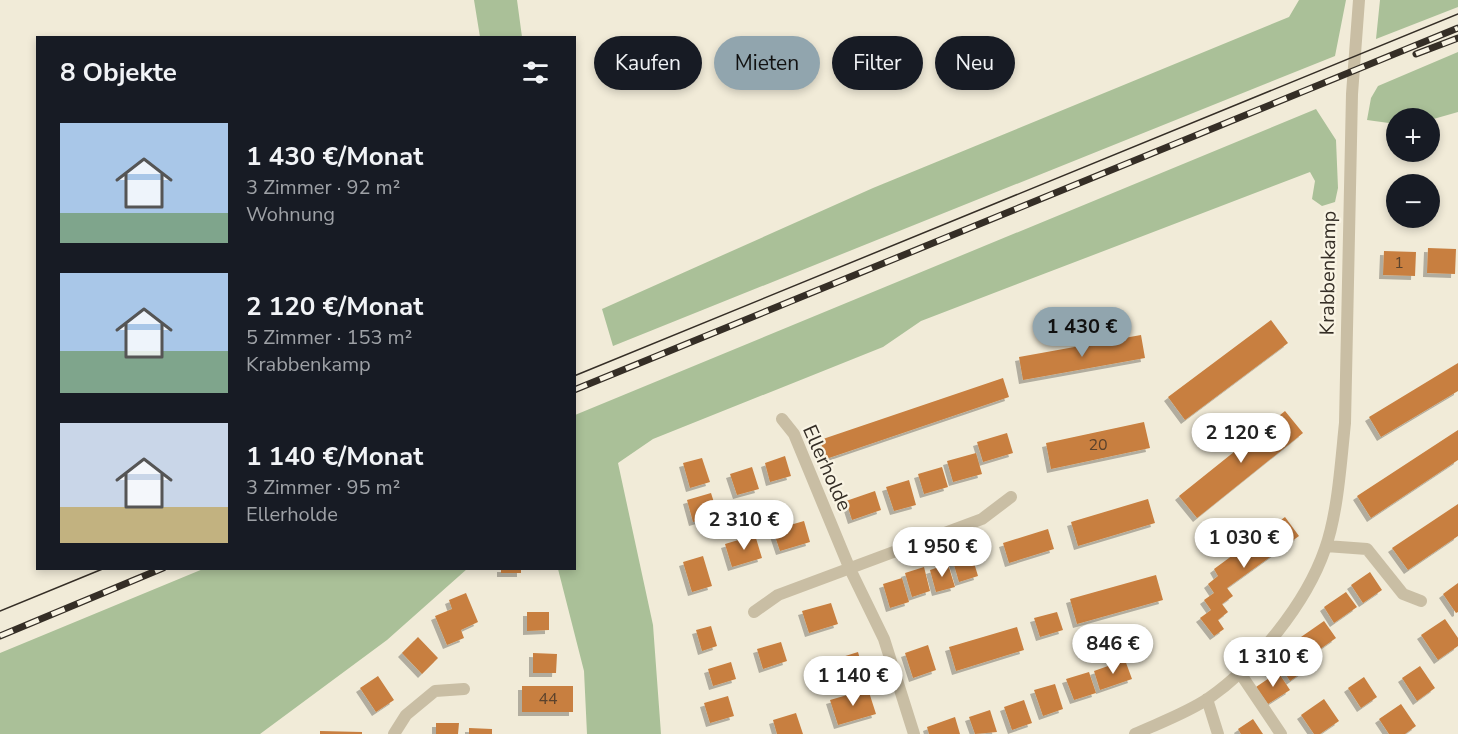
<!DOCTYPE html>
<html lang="de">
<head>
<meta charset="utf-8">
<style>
  :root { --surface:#171b24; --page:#20242c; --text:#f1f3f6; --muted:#9ea1a6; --accent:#91a5ae }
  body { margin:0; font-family:"Nunito Sans",sans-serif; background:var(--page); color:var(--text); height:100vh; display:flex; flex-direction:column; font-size:22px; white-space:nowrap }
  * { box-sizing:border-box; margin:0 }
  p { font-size:20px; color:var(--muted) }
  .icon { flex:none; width:33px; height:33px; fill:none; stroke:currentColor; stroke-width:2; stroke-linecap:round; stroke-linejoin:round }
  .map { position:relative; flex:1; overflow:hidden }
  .sheet { position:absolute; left:36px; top:36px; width:540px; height:534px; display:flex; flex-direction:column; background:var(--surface); border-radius:0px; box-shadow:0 3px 9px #0003 }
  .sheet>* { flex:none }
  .guide { position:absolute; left:594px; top:36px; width:570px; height:54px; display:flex; gap:12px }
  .buttons { position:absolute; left:1386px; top:108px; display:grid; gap:12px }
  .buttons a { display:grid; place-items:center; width:54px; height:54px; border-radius:50%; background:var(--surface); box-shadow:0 3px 9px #0003; font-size:30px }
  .price { position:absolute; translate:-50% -51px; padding:0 14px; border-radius:21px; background:#fff; color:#222; font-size:20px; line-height:39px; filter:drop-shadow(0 2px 3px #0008) }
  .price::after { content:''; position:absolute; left:50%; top:36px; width:18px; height:14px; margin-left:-9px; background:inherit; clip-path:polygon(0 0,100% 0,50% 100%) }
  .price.current { background:var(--accent); color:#111 }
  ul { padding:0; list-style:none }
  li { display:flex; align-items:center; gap:18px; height:150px; padding:0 24px }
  li span { display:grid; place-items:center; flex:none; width:168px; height:120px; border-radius:0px; color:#555 }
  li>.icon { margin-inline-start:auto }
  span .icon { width:72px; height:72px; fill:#fffc; stroke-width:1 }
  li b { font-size:26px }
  h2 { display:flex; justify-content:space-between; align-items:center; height:72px; padding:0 24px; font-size:26px }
  .tag { padding:0 21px; border-radius:27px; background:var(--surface); box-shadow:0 3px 9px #0003; font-size:21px; line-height:54px }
  .tag.current { background:var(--accent); color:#111 }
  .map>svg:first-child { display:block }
  .green { fill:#aac098 }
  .building { fill:#c87f3f; filter:url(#shadow) }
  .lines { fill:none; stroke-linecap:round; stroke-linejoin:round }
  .street { stroke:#c9bea4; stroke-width:12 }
  .tram { stroke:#352e26; stroke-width:1.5 }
  .rail-casing { stroke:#352e26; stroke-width:7 }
  .rail { stroke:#f9f4e4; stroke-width:4.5; stroke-dasharray:14; stroke-linecap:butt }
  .labels { text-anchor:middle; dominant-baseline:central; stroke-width:4.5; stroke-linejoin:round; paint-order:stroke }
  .number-label { font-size:16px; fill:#5a422c }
  .street-label { font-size:20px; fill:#352e26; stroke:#f9f4e4 }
</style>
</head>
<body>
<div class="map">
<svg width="1458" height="734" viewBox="0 0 1458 734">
  <defs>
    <filter id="shadow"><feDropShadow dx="-4" dy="4" stdDeviation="0" flood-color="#0004"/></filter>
  </defs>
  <rect width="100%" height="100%" fill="#f1ebd8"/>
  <!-- green -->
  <path class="green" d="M474,0H517L522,37H480Z
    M1299,0H1346L1335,56L613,346L602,309L873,188L1289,17Z
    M1380,0H1458V7L1376,39Z
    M1458,52V112L1430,120L1396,118V124L1367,120L1371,98L1378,86Z
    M1316,109L1336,140L1338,188L1335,202L1322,206L1312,199L1315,181L1310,172L921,321L883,347L653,439L618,463L653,625L661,734H587L584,671L558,569L574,568L575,415Z
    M203,569V568L467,569L387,640L260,734H0V653Z"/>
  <!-- building -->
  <path class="building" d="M1428,248L1456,249L1455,274L1427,273Z
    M1384,251L1416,252L1415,276L1383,275Z
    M1271,320L1288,343L1185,420L1168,397Z
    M1141,335L1145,358L1023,380L1019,357Z
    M1458,363V391L1381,437L1369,417Z
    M1003,378L1009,397L826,459L820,440Z
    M1285,411L1303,433L1197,518L1179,496Z
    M1144,422L1150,448L1051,469L1046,443Z
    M1458,430V460L1371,518L1357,496Z
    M1007,433L1013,453L983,462L977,442Z
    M976,453L982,474L953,482L947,461Z
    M785,456L791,476L770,482L765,463Z
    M702,458L710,482L690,488L683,463Z
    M752,467L759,489L737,495L730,474Z
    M942,467L948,487L924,494L918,474Z
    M909,480L916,505L894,511L886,487Z
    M875,491L881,510L852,520L846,501Z
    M711,493L718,515L693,522L687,500Z
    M1148,499L1155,523L1078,546L1071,522Z
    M1458,504V536L1408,570L1392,548Z
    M1285,517L1299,536L1227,588L1233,596L1222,604L1228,612L1218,620L1224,629L1214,636L1200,618L1211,610L1204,600L1214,593L1208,584L1218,576L1214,569Z
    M804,521L810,542L780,551L773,530Z
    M1048,529L1054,549L1009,563L1003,543Z
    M755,535L762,558L732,567L725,544Z
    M971,553L978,576L959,582L952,558Z
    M703,556L712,586L692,592L683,562Z
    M948,564L955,587L936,592L930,570Z
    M924,567L930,591L912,597L905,573Z
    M501,568H521V573H501Z
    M1370,572L1382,590L1363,603L1351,585Z
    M1156,575L1163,600L1077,624L1070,599Z
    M902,578L909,602L890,608L883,584Z
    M1458,583V612L1456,613L1443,594Z
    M1346,592L1357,607L1334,623L1324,607Z
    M466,593L478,622L461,630L464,638L447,645L435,616L452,609L449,600Z
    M831,603L838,624L809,633L802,611Z
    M527,612H549V630L527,631Z
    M1057,612L1063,630L1040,637L1034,618Z
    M1445,619L1458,638V646L1438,660L1421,635Z
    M1324,621L1336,638L1313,654L1301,637Z
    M711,626L717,646L702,651L696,630Z
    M1017,627L1024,650L956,671L949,647Z
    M418,637L438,658L422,674L402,653Z
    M781,642L787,661L763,669L757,649Z
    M928,645L936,670L913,678L905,653Z
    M1303,648L1314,664L1290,681L1279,664Z
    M858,652L864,673L845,679L839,658Z
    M533,653L557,654L556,673H533Z
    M1125,660L1132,679L1100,690L1094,671Z
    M731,662L736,679L713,686L708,669Z
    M1420,666L1435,688L1417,701L1402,678Z
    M1089,672L1096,693L1074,700L1066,679Z
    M1278,672L1290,690L1268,704L1256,687Z
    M378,676L394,700L376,712L360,688Z
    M1364,677L1377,697L1361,708L1348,688Z
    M1055,684L1063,709L1043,716L1034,690Z
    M522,686H573V712H522Z
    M868,689L876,714L838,725L830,700Z
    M728,696L734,716L710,723L704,703Z
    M1324,699L1339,721L1320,734H1314L1301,715Z
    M1024,700L1032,723L1012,730L1004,707Z
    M1401,704L1416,726L1405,734H1389L1379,719Z
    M990,710L997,732L975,734L969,717Z
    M796,713L803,734H777L773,720Z
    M955,717L960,734H929L927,727Z
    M1253,719L1263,734H1241L1238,729Z
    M436,723H459L458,734H436Z
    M469,728L492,729V734H469Z
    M320,731L362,732V734H320Z"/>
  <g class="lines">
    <!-- street -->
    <path class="street" d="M782,419L794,434L849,567L884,639L914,734
      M1326,546L1367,549L1403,594L1421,601
      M754,612L778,595L982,519L1011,497
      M1240,673L1281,734
      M1207,699L1218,734
      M394,734L406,715L435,691L464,689
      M1135,734C1159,723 1187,713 1209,698C1256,665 1306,604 1325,549C1338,513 1341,460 1345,423L1352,94L1359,0"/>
    <!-- tram -->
    <path class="tram" d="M574,376L1458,14
      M0,611L105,568"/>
    <defs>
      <path id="rail" d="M1416,54L1458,38
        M574,390L1458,28
        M0,636L163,568"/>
    </defs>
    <!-- rail casing -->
    <use href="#rail" class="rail-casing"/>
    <!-- rail -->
    <use href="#rail" class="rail"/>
  </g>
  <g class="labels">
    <!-- number labels -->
    <g class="number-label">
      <text x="1399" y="263">1</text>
      <text x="1098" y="445">20</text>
      <text x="548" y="699">44</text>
    </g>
    <!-- street labels -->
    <g class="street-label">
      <text transform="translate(1328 273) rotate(-89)">Krabbenkamp</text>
      <text transform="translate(827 468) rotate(66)">Ellerholde</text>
    </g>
  </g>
</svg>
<div class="buttons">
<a>+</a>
<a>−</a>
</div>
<b class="price current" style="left:1082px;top:358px">1 430 €</b>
<b class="price" style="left:1241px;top:464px">2 120 €</b>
<b class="price" style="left:744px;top:551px">2 310 €</b>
<b class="price" style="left:1244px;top:569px">1 030 €</b>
<b class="price" style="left:942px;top:578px">1 950 €</b>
<b class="price" style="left:1113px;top:675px">846 €</b>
<b class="price" style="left:1273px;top:688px">1 310 €</b>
<b class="price" style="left:853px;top:707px">1 140 €</b>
<div class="guide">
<a class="tag">Kaufen</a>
<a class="tag current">Mieten</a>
<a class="tag">Filter</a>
<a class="tag">Neu</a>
</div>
<section class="sheet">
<h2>8 Objekte<svg class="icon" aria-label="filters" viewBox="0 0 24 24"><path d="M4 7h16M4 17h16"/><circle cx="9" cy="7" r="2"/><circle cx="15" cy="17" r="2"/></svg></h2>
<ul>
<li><span style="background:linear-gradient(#a9c7e8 75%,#7fa58c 0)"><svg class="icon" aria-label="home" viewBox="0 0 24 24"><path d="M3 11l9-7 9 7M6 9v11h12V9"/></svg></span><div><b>1 430 €/Monat</b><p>3 Zimmer · 92 m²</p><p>Wohnung</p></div></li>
<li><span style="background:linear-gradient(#a9c7e8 65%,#7fa58c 0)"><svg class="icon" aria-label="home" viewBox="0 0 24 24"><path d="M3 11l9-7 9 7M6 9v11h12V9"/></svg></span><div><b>2 120 €/Monat</b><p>5 Zimmer · 153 m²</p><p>Krabbenkamp</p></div></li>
<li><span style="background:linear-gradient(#c9d6e8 70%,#c2b280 0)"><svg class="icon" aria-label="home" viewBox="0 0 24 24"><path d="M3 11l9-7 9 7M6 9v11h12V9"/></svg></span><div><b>1 140 €/Monat</b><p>3 Zimmer · 95 m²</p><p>Ellerholde</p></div></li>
</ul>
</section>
</div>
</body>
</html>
